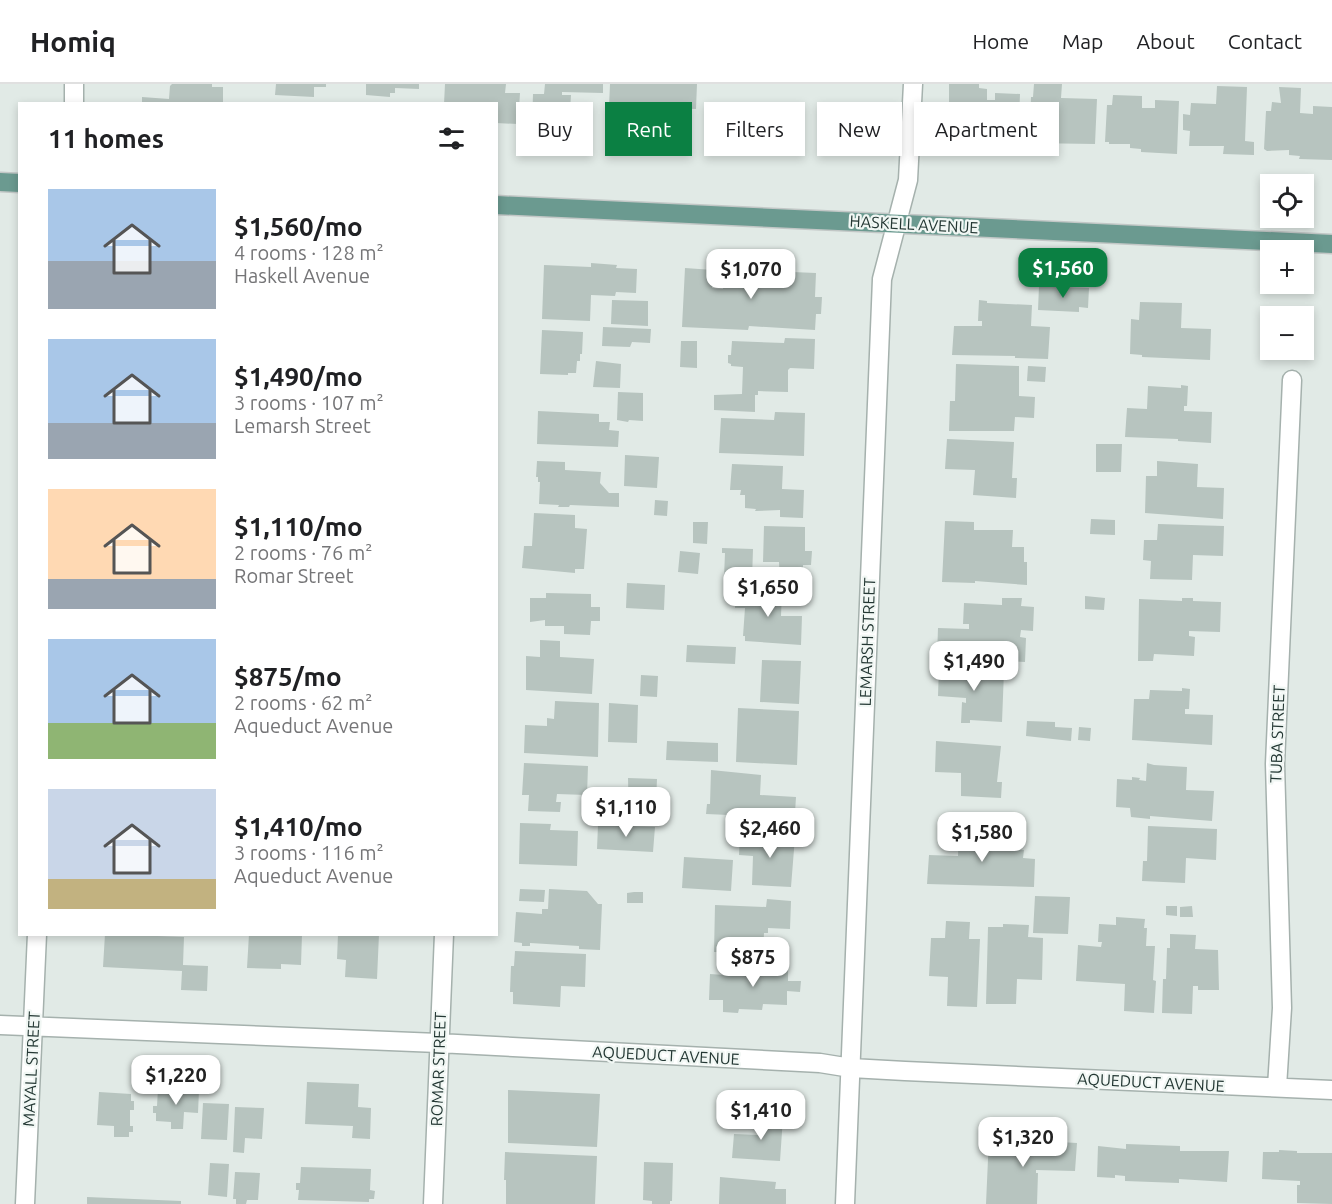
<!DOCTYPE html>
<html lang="en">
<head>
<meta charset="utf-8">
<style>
  :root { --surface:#fff; --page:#f2f2f2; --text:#202124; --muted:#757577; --line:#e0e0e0; --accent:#0b8043 }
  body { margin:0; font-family:Ubuntu,sans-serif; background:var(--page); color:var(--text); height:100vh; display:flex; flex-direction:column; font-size:22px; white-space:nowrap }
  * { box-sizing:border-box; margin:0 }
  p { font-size:20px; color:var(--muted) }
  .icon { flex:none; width:33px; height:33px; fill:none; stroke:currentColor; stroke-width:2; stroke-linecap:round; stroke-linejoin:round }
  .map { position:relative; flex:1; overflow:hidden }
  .details { position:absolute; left:18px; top:18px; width:480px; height:834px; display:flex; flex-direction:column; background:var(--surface); border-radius:0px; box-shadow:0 3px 9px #0003 }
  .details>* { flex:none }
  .top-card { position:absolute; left:516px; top:18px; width:570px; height:54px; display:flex; gap:12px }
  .controls { position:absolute; left:1260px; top:90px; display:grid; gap:12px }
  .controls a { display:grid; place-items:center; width:54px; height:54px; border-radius:0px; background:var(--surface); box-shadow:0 3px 9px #0003; font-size:30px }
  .price { position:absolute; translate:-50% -51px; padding:0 14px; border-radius:12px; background:#fff; color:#222; font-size:20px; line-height:39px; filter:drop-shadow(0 2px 3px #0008) }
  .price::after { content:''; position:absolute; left:50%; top:36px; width:18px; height:14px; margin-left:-9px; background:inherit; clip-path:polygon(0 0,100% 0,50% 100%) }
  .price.selected { background:var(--accent); color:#fff }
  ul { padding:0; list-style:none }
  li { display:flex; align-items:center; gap:18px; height:150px; padding:0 30px }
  li span { display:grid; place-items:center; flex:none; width:168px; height:120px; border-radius:0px; color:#555 }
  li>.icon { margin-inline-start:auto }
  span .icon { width:72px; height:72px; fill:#fffc; stroke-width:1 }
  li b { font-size:26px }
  h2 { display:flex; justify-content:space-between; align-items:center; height:72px; padding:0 30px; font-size:26px }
  .pill { padding:0 21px; border-radius:0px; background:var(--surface); box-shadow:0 3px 9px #0003; font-size:21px; line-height:54px }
  .pill.selected { background:var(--accent); color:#fff }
  header { display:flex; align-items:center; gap:36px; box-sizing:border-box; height:84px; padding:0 30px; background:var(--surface); border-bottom:2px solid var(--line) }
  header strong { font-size:28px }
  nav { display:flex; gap:33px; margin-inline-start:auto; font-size:21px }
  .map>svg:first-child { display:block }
  .building { fill:#b7c4bf }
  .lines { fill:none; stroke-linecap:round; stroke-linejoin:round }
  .minor-casing { stroke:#a5b1ad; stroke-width:21 }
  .major-casing { stroke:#c2c7c6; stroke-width:21 }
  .minor { stroke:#fff; stroke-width:18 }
  .major { stroke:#6b9a90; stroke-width:18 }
  .labels { text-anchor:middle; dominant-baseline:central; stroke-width:4.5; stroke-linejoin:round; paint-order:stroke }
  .street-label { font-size:16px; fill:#243834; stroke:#f1f7f4 }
</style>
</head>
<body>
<header>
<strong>Homiq</strong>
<nav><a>Home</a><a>Map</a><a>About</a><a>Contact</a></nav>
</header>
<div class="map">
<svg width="1332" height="1120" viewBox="0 0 1332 1120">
  <rect width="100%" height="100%" fill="#e1eae6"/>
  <!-- building -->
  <path class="building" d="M172,0H212V3H223V20H142V13L169,15L170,2Z
    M276,0H326V3H314V13L275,11Z
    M366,0H419V5L395,4V9H390V13L366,11Z
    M445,0H506L505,9H520L518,40L496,39V20H444Z
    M545,0H603V9L562,8V11H571L569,43L532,41L533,10H544Z
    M610,0H697L696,25L640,23L639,48L608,46Z
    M949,0H979V4L987,5V16H995V9L1020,10L1018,62L983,61V58L971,57L972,53L949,54Z
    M1034,0H1062L1061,14L1097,15L1095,60L1029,59L1031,13H1033Z
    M1217,2L1247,3L1245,57L1254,58V71L1223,70L1224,62H1189L1190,47L1183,46V30L1190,31L1191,19L1216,20Z
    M1279,3L1301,4L1300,29L1313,30V22L1332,23V76L1299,75L1300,72L1289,71V66L1267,67L1264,65L1266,27H1271L1272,18L1281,19Z
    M1113,11L1142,12V24H1155V16L1179,17L1177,70L1141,68V65L1130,64V60H1109V58H1105L1107,21H1112Z
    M591,179L617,181L616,184L637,185L636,209L616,208L615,212L591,211L590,237L542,235L544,181L591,183Z
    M685,184L713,186L712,204L723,205L724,185L816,189L815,213H822L821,230H816L815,246L749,242L748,246L682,243Z
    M1039,202L1089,204L1088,224L1079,223V228L1038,226Z
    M612,216L648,217V242L611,240Z
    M979,216L987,217V219L1032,221L1031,242L1050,243L1048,275L1015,274V272L952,271L954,242H982V237H978Z
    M1140,218L1182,219L1181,244L1211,245L1210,276L1142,273V271L1130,270L1131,235L1139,236Z
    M603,243L651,245L650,259L632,258L630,263L602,262Z
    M542,246L583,248L582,270H580V277H577L576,289H568V291L540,290Z
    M785,254L815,255L814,285L790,284L788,286V308L758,307V311H755V328L714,326V311L742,310L743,283L731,282V280L728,279V271H731L732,257L784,259Z
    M681,257H697V284L680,283Z
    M596,277L621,280L620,304L593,303Z
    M956,280L1019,282V312L1035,313L1034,334L1015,333L1014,347H949L950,317H955Z
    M1028,282L1046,283L1045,298L1027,297Z
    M1181,301L1188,302L1187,322H1184V327L1212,328L1211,359L1178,357V355L1125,353L1127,324L1147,325L1148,302L1181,304Z
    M618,308L643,309V337L629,336L628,338L617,336Z
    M538,327L599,330V338H610L609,346L619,347L618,363L537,360Z
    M775,328L805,329L804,372L719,369L721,334L774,336Z
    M947,355L1014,358L1012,394H1017L1016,414L973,411L975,386L945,385Z
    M1096,360H1122L1121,388H1096Z
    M625,371L659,373L657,404L624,402Z
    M537,377L565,378V386L601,388L600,399L609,409H619V423L570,421L569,423H558L559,421L539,420L540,398H538V393H536Z
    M1157,377L1198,380L1197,403L1224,404L1223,435L1145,429L1146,392H1157Z
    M732,380L783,382L782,405L804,406L803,434L780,433V426L755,427L756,425L745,424V411H740L741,406H730Z
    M655,416L668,417L667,432L654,431Z
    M534,429L575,431V444L587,445L584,485H575V489L522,484L524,462H532Z
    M1091,435L1115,436V451L1090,450Z
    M945,437L974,438V446H1013L1012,463H1024V478H1027V501L975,497V499L942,498Z
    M693,438H708L707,460L693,459Z
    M1158,440L1224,442L1223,472L1193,471L1192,496L1150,495L1151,477L1143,476L1144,456H1157Z
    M764,442L805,443V467H812L811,481H803V498L780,497L779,478H763Z
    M722,464L753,465L752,495L724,493L725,469H722Z
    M680,467L700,469L698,490L678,488Z
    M627,499L665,501L664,526L626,524Z
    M735,506L782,507L781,532H802L801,561L745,557V552H743L745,524H735Z
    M546,509L591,510V523H600V537H591L590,551L564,550V542H545V536L530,538V514H546Z
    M1085,512L1105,514L1104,526L1085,525Z
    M1002,514H1022L1021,522L1034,523L1033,547L1021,546L1020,553L1026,554L1025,578L937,574L938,544L969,545V540H963L964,519L1002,521Z
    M1182,514H1193V517L1221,518L1220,548L1189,547V552L1195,553L1194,572L1154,570L1153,577H1138L1139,515L1182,517Z
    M540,556L560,557V573L594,575L592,610L526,606V572L540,573Z
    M687,561L736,563L735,580L686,578Z
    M762,576L801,577L799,620L760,618Z
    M939,581L1004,587L1002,638L970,636V639H961L962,618L966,619V614L938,612Z
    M641,591L658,592L657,613L640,612Z
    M1182,604L1190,605L1189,625H1185V630L1213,631L1212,661L1132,656L1134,615H1149L1150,606L1182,607Z
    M555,617L599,619L598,673L524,669L525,641L547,642V634L554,635Z
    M609,619L638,621L637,659L608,658Z
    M738,624L799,627L797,681L736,678Z
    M1027,637L1055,638V643L1072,644L1071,657L1026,652Z
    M1079,643L1091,644L1090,657L1078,656Z
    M667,657L718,659V678L666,676Z
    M936,657L1001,662L997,698H1002L1001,714L961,712V689L935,688Z
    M524,679L588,682L587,711L557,710L556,718H561L560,728L528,727L529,711H522Z
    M1147,679L1154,681L1187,683L1186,706L1214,707L1212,737L1150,732V735L1131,733L1130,724L1116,723L1117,695L1132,696V693L1140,694L1139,696L1146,697Z
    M711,686L761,691L760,711L796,713L794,744L768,743L769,733L734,731V733H729V731L706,730L707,720H710Z
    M628,694L657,695L655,741L629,740Z
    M520,739L551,740L550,746L578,747L577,782L519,780Z
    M598,741L655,743L653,768L597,765Z
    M1148,742L1217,745L1216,776L1186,774L1185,799L1142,797L1143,777H1147Z
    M959,746L1002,748L1001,764L1024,766L1023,774L1035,775L1034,803L927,800L929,771L958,772Z
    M740,750L795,753L791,803L752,801L753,772L739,771Z
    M684,773L733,776L731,807L682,804Z
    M520,805L545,806L544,818L519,817Z
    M549,805L587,807L598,820H602L600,866L579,865V862L530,859V862H522V859L514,858L516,828L542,830V825H548Z
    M634,808H643V819H627V809Z
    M1035,812L1070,813L1068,850L1033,849Z
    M767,815L791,817L790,845L768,844V849H764L763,869L714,868L715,821L766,823Z
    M1166,822H1177V832L1166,831Z
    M1192,822L1193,833H1180V823Z
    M1116,833L1145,835L1144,844H1147L1146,862H1155L1153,896L1156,897L1154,929L1124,927L1125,900L1076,897L1078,861L1101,863L1102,858H1098L1099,840L1116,841Z
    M946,837L970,838L969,855H980L977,923L947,922L948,893L929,892L931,854H945Z
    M1003,840L1029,841L1028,853L1043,854L1042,896L1017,895L1016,920H986L988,843H1003Z
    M105,850L184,853L183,881L208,882L207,907L181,906L182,887L103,883Z
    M249,850H302L301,881L281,880V885L247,884Z
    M338,850H379L377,895L345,893L346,876L337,875Z
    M1170,850L1196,851L1195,865L1218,866L1219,906H1198V902H1193L1192,930L1162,929L1163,895H1166L1167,864H1170Z
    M515,867L586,870L585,903L561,902L560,923L513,920V908H510L511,882H514Z
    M718,872L744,874V884L717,882Z
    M763,879L788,880V897H801L800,908L787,907V921L763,920L762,926L739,925L738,929L723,928V916H709L710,890L724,891V887L762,888Z
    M307,998L359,1000L358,1023L371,1024L370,1055L352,1054L353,1042L305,1040Z
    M178,1003H184V1006H199L198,1029L184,1028L183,1045H171V1038L156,1037V1029H153V1022H157L158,1005H178Z
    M508,1006L600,1010L597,1063L508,1059Z
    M99,1008L131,1010V1017H134V1026H130V1042H133V1048H129V1053H114V1042L97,1041Z
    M203,1019L229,1020L227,1056L201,1055Z
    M235,1023L264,1024L262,1055L245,1054L244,1069L233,1068Z
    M760,1032L783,1033L780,1077L732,1074L734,1050L758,1051Z
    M989,1053L1029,1055V1057H1059V1058L1077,1059L1075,1087L1036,1086V1089H1038L1037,1120H986Z
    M1126,1060L1180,1062V1067H1229L1227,1098L1179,1095V1099L1125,1097V1092L1115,1091V1094L1097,1093L1098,1062L1126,1065Z
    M1279,1066L1297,1067V1069H1332V1120L1297,1119V1101H1300V1097L1262,1095L1263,1068H1279Z
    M505,1068L597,1072L595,1120H506V1096H504Z
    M644,1078L673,1079L672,1117H670V1120H652V1117L643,1116Z
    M210,1079L229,1080L227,1113L208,1111Z
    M301,1083L371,1085L370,1106L375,1107L374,1115H369V1118L298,1116L299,1106H296V1099H300Z
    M235,1088L260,1089L258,1116H247L246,1120H236V1115H233Z
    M720,1093L776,1098L775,1105H786V1120H719Z
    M87,1113L181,1117V1120H87Z"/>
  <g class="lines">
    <defs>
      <path id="minor" d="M74,20V0
        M0,941L438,959L820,979L851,984L905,987L1332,1006
        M1277,1003L1282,924L1275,680L1292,296
        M25,1120L37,850
        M433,1120L444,850
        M845,1120L882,195L908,96L913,0"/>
      <path id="major" d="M0,98L20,99
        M496,121L1332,160"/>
    </defs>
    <!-- minor casing -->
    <use href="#minor" class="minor-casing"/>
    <!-- major casing -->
    <use href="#major" class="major-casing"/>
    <!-- minor -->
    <use href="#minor" class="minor"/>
    <!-- major -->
    <use href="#major" class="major"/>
  </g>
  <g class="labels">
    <!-- street labels -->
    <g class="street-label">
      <text transform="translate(914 140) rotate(3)">HASKELL AVENUE</text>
      <text transform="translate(867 558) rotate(-88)">LEMARSH STREET</text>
      <text transform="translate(1277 650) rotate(-88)">TUBA STREET</text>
      <text transform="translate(666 971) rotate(3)">AQUEDUCT AVENUE</text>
      <text transform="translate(31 985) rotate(-87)">MAYALL STREET</text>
      <text transform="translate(438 985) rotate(-88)">ROMAR STREET</text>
      <text transform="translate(1151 998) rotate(3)">AQUEDUCT AVENUE</text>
    </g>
  </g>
</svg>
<div class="controls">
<a><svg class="icon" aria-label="locate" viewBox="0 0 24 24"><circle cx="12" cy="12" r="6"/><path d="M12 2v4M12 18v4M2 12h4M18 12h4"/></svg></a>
<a>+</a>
<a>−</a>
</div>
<b class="price selected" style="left:1063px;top:215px">$1,560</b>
<b class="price" style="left:751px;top:216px">$1,070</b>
<b class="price" style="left:768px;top:534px">$1,650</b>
<b class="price" style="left:974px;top:608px">$1,490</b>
<b class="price" style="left:626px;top:754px">$1,110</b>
<b class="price" style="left:770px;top:775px">$2,460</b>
<b class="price" style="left:982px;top:779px">$1,580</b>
<b class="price" style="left:753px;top:904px">$875</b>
<b class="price" style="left:176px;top:1022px">$1,220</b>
<b class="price" style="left:761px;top:1057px">$1,410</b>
<b class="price" style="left:1023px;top:1084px">$1,320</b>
<div class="top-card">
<a class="pill">Buy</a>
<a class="pill selected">Rent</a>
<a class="pill">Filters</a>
<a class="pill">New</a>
<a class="pill">Apartment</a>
</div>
<section class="details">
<h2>11 homes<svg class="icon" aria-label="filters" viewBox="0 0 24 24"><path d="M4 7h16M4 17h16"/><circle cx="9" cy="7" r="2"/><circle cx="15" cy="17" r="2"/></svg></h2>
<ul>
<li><span style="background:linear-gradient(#a9c7e8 60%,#9aa5b1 0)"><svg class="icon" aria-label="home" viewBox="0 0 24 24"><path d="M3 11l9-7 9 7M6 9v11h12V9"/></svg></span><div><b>$1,560/mo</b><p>4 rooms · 128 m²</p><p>Haskell Avenue</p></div></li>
<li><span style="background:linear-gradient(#a9c7e8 70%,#9aa5b1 0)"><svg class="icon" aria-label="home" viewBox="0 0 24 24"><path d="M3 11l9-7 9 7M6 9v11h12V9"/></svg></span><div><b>$1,490/mo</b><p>3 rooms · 107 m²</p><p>Lemarsh Street</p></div></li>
<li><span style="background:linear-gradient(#ffd9b3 75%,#9aa5b1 0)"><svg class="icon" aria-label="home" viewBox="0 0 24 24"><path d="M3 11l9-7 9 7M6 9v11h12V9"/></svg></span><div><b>$1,110/mo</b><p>2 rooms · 76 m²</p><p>Romar Street</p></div></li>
<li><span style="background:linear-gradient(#a9c7e8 70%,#8fb573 0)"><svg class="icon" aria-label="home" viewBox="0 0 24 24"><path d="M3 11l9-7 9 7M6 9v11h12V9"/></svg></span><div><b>$875/mo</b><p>2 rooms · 62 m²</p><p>Aqueduct Avenue</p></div></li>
<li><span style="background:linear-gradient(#c9d6e8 75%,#c2b280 0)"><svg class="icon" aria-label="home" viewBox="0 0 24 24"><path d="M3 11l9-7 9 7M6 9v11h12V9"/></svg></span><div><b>$1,410/mo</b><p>3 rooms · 116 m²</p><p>Aqueduct Avenue</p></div></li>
</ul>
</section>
</div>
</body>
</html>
